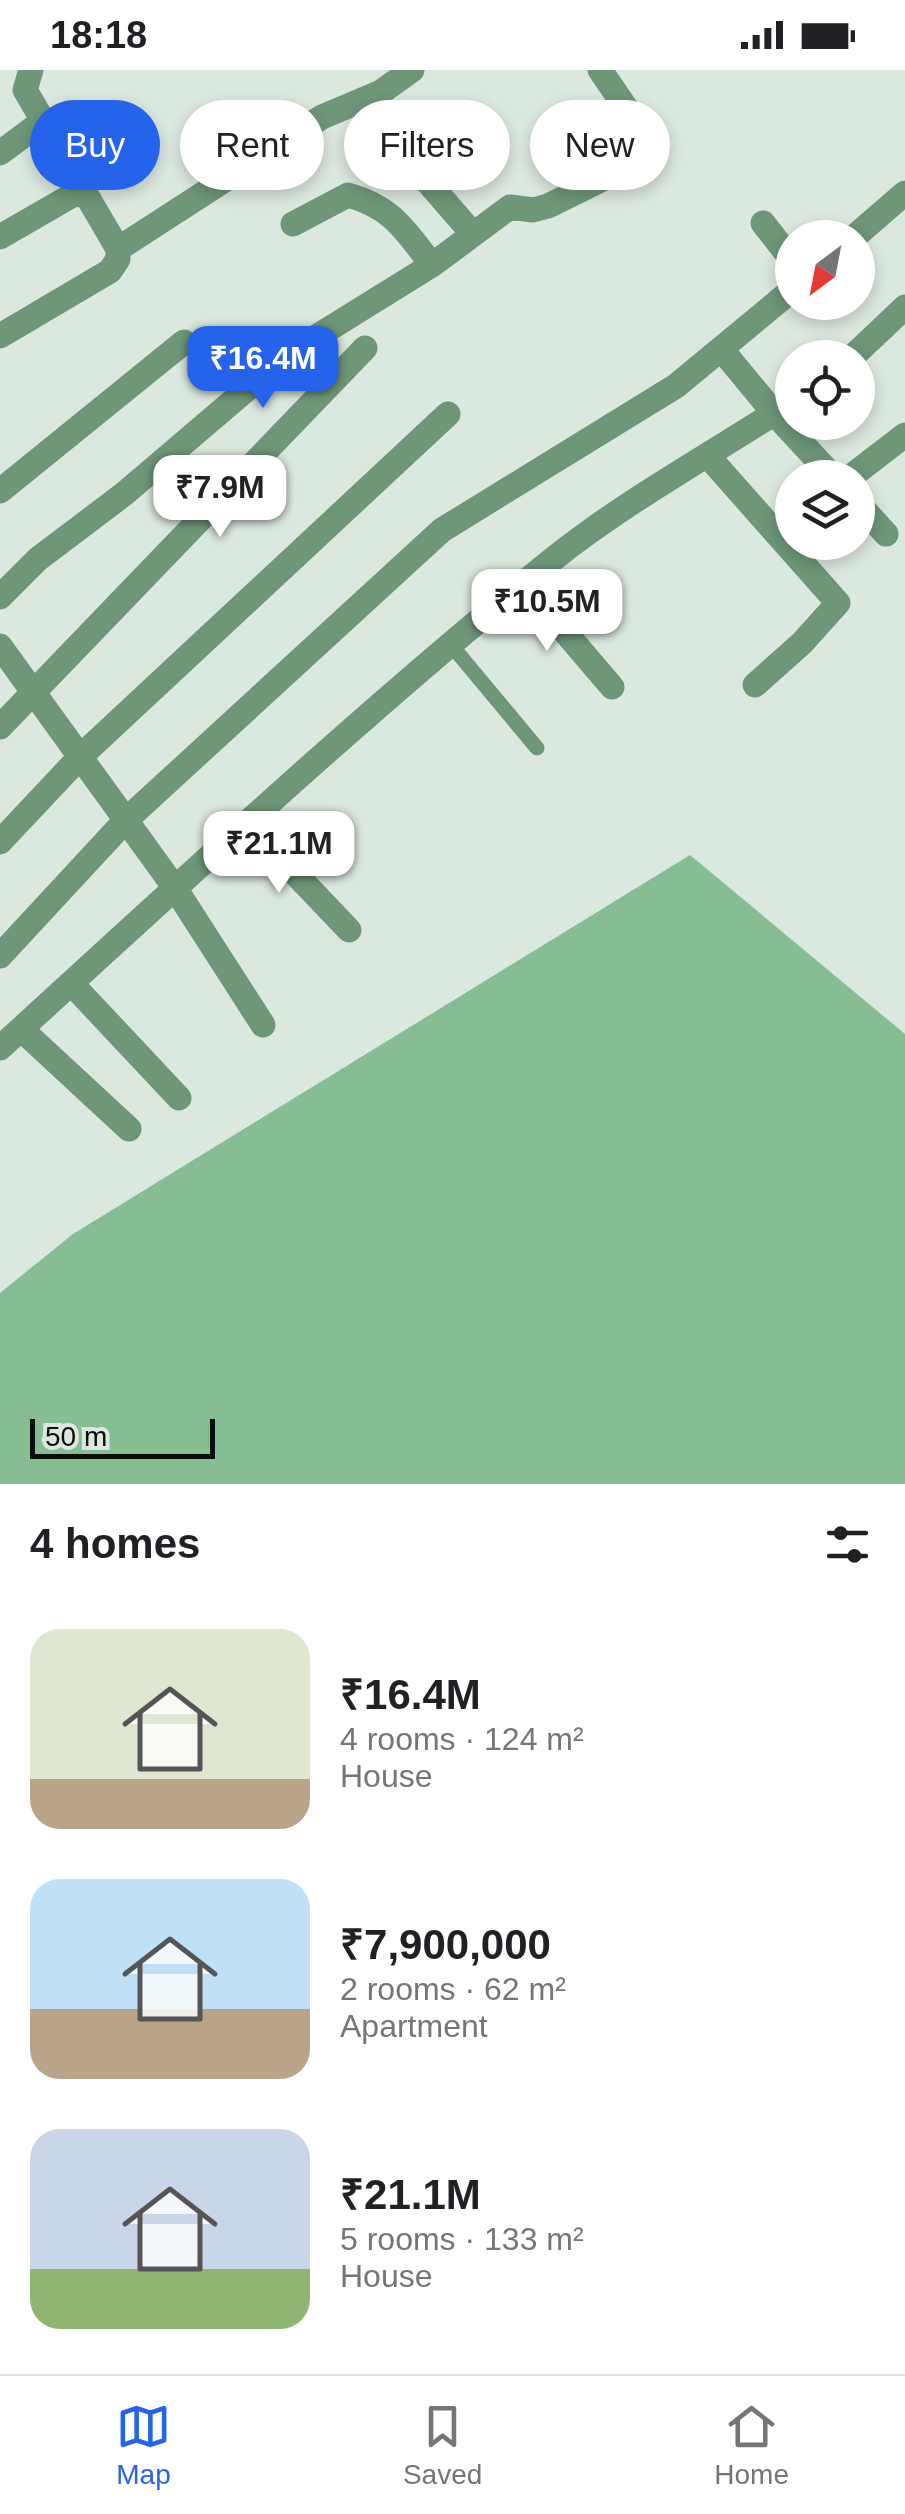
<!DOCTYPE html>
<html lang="en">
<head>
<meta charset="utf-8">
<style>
  :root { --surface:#fff; --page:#f2f2f2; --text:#202124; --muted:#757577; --line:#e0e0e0; --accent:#2563eb }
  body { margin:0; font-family:Helvetica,sans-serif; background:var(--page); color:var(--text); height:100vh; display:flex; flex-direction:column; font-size:38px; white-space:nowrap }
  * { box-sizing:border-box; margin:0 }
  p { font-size:32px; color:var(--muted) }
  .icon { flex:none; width:55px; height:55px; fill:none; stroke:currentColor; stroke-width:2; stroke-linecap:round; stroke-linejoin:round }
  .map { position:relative; height:1414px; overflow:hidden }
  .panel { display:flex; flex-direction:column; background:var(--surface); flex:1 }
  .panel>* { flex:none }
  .banner { position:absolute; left:30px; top:30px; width:845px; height:90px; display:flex; gap:20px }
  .needle { width:65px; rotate:212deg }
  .fabs { position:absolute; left:775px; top:150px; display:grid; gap:20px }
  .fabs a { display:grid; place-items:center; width:100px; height:100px; border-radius:50%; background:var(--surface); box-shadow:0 5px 15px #0003; font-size:50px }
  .scale { position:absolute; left:30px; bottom:25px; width:185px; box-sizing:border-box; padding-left:10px; border:5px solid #0b0f0c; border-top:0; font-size:28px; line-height:35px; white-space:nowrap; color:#0b0f0c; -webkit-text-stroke:8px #dbe8de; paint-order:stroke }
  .price { position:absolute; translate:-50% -85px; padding:0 22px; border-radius:20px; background:#fff; color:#222; font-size:32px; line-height:65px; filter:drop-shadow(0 2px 5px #0008) }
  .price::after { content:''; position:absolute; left:50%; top:60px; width:30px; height:22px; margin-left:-15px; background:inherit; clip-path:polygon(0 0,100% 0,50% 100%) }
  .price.selected { background:var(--accent); color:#fff }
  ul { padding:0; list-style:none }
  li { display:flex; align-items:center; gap:30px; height:250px; padding:0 30px }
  li span { display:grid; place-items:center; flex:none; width:280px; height:200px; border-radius:30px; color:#555 }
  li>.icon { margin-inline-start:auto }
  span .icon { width:120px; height:120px; fill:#fffc; stroke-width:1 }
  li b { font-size:42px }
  h2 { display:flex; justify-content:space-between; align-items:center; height:120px; padding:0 30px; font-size:42px }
  .chip { padding:0 35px; border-radius:45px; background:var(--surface); box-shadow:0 5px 15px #0003; font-size:35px; line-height:90px }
  .chip.selected { background:var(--accent); color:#fff }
  .status { display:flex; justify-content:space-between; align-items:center; height:70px; padding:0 50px; background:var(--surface); direction:ltr }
  .status svg { height:28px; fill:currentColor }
  .dock { display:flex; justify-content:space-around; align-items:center; height:140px; border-top:2px solid var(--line); background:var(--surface); font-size:28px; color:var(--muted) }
  .dock a { display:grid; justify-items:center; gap:5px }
  .dock .selected { color:var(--accent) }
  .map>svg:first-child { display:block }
  .forest { fill:#86bd93 }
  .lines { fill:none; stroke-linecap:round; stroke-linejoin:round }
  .lane { stroke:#6e9677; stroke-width:15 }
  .street { stroke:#6e9677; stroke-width:25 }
</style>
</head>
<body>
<div class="status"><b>18:18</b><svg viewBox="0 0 49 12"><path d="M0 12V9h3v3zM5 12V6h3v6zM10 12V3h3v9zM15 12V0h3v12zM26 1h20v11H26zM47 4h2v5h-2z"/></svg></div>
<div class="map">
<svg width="905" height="1414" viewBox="0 0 905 1414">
  <rect width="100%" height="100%" fill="#dbe8de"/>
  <!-- forest -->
  <path class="forest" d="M690,785L905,964V1414H0V1223L73,1164Z"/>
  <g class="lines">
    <!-- lane -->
    <path class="lane" d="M452,576L537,678"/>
    <!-- street -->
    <path class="street" d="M0,83L43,51
      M406,87L473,164
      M763,153L792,190
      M293,154L348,125C392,137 405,160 432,195
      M0,167L83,119
      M853,168L905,123
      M118,179L322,47L381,22L412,0
      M0,266L110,201L118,189V179L25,20L31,0
      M722,280L774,343L834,408
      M851,288L905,237
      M707,385L838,533L802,573L755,615
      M849,408L905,365
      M0,421L184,272
      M858,433L886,464
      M524,514L612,617
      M0,527L38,489L124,424L287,285L432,195L510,137L533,140L548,136L641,90L649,81L650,73L600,0
      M0,576L175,818L263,955
      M0,657L365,278
      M248,754L349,860
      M0,772L80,687L448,344
      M0,886L126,750L442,460L676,316L792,220
      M71,913L179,1028
      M21,959L129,1059
      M0,978C181,813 361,645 552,490C627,430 712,384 792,332"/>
  </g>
</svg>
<div class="fabs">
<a><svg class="needle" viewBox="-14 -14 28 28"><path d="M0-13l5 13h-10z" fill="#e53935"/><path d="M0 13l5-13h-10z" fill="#757577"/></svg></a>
<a><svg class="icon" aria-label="locate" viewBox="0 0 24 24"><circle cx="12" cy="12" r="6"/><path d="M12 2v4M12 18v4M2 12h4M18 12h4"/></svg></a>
<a><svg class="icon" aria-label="layers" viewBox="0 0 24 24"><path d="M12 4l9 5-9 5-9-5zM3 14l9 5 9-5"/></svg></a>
</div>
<div class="scale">50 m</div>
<b class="price selected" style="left:263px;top:341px">₹16.4M</b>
<b class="price" style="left:220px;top:470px">₹7.9M</b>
<b class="price" style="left:547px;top:584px">₹10.5M</b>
<b class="price" style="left:279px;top:826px">₹21.1M</b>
<div class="banner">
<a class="chip selected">Buy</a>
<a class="chip">Rent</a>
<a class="chip">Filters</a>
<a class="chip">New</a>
</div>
</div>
<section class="panel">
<h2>4 homes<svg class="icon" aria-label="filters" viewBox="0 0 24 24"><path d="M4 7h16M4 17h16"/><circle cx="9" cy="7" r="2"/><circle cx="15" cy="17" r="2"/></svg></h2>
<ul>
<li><span style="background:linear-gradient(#dfe7d0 75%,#b9a48a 0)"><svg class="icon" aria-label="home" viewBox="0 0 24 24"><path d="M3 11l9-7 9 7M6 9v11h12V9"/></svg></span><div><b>₹16.4M</b><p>4 rooms · 124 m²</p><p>House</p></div></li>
<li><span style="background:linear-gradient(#bfe0f5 65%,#b9a48a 0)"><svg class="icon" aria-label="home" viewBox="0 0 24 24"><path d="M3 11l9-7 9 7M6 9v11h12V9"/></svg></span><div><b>₹7,900,000</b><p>2 rooms · 62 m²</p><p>Apartment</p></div></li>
<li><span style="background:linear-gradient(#c9d6e8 70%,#8fb573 0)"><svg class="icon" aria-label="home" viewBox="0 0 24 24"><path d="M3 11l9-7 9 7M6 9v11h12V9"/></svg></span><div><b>₹21.1M</b><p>5 rooms · 133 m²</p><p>House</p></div></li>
</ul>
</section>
<nav class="dock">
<a class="selected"><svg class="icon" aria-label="map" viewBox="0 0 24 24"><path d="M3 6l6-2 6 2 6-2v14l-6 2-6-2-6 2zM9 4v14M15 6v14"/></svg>Map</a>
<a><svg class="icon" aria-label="saved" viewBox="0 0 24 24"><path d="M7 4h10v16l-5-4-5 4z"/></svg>Saved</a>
<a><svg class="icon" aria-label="home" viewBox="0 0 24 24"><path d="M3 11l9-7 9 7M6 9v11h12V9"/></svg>Home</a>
</nav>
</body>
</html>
